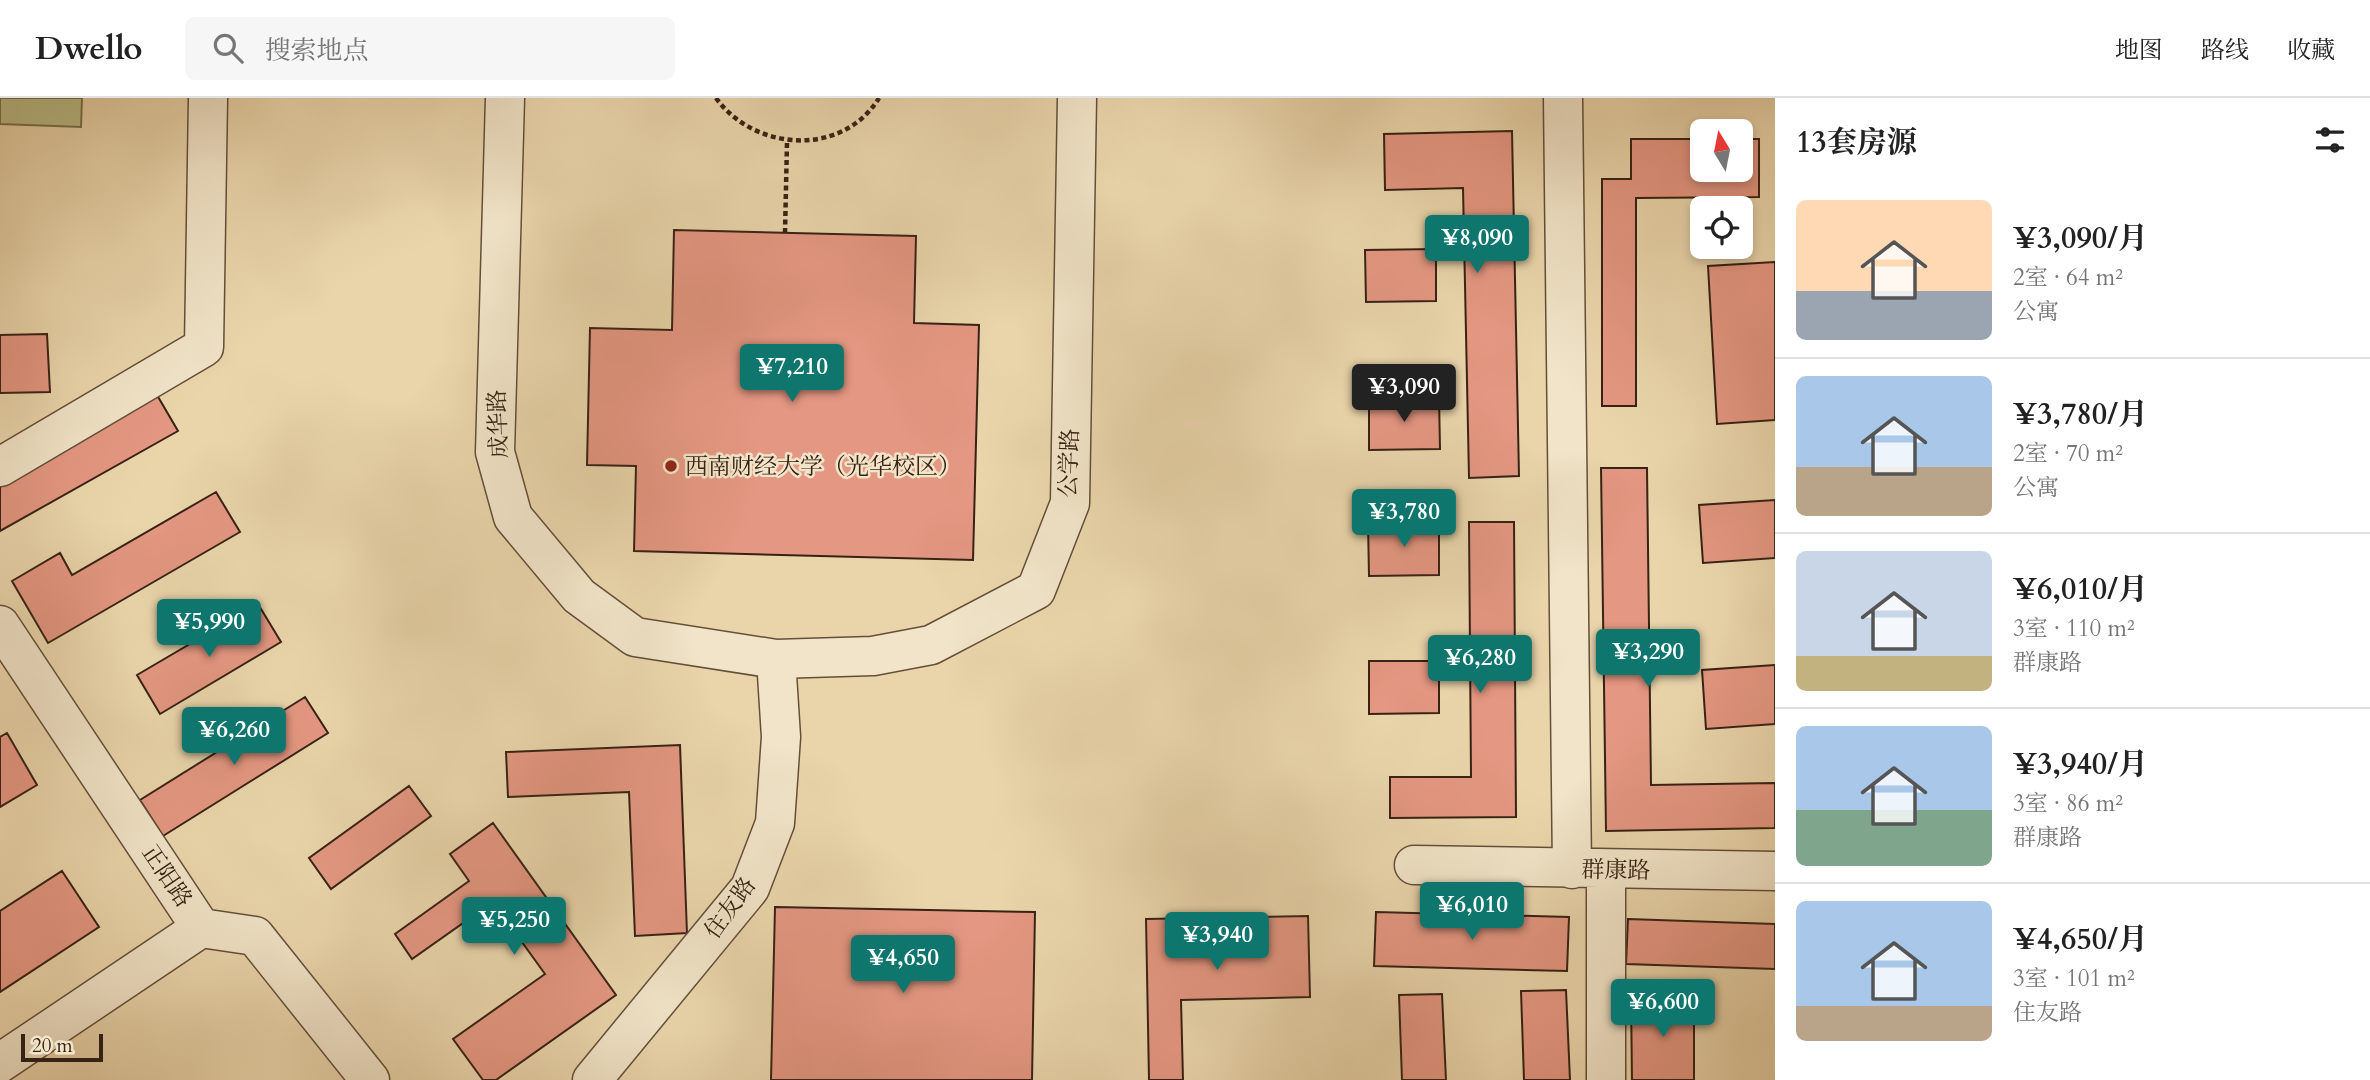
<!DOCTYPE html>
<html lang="zh">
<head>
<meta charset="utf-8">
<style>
  :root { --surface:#fff; --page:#f6f6f6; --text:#222; --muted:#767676; --line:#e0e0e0; --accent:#0f766e }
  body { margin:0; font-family:Cardo,"Noto Serif SC",serif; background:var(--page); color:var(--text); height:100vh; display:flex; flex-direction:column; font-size:26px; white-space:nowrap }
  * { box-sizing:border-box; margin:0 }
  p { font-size:23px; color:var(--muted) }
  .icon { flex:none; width:38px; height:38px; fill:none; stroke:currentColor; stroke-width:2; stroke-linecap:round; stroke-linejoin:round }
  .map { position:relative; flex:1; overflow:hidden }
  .side { display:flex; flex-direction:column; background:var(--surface); width:595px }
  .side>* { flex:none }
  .needle { width:46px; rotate:350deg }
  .fabs { position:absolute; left:1690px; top:21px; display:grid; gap:14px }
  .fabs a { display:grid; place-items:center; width:63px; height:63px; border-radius:10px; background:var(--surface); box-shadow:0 4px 10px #0003; font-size:35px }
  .scale { position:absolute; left:21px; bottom:18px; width:82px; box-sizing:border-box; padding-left:7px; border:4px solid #372214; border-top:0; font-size:19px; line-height:24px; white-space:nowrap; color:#372214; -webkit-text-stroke:5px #f1e4c8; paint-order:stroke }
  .price { position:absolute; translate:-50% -60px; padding:0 16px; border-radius:7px; background:var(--accent); color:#fff; font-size:23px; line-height:46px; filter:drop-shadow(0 2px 4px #0008) }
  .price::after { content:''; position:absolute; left:50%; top:42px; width:21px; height:16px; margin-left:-10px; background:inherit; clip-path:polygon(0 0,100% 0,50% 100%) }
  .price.current { background:#222; color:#fff }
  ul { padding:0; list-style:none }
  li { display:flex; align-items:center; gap:21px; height:175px; padding:0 21px }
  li+li { border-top:2px solid var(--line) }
  li span { display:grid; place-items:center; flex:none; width:196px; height:140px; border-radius:10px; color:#555 }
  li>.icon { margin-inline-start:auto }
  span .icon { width:84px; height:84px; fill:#fffc; stroke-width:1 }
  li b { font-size:30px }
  h2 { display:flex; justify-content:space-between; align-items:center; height:84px; padding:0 21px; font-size:30px }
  header { display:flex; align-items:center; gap:42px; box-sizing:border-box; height:98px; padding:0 35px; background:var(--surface); border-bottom:2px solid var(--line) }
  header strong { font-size:33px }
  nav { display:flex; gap:38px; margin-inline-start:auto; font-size:24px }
  .search { width:490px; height:63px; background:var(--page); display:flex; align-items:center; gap:18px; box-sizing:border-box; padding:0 24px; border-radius:10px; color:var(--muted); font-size:26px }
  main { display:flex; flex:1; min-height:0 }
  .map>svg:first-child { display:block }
  .green { fill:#babc87; stroke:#786f4e; stroke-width:2 }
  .building { fill:#e49782; stroke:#372214; stroke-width:2 }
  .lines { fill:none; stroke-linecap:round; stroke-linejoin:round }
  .minor-casing { stroke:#644f3a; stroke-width:41 }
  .path { stroke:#372214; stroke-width:4.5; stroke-dasharray:5 3.5; stroke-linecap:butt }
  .minor { stroke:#f1e4c8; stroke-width:38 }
  .poi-dot { fill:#8f2418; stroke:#f1e4c8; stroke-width:2.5 }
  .labels { text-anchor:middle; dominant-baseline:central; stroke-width:5; stroke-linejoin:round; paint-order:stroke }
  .street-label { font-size:23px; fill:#372214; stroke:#f1e4c8 }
  .poi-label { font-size:23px; fill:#372214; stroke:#f1e4c8; text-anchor:start }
</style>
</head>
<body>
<header>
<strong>Dwello</strong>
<div class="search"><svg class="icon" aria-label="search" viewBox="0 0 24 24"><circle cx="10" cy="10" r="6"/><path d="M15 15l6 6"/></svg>搜索地点</div>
<nav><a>地图</a><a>路线</a><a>收藏</a></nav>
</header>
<main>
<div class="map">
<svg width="1775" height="982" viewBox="0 0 1775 982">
  <rect width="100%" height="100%" fill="#ead5ab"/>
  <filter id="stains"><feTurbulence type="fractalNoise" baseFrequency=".00286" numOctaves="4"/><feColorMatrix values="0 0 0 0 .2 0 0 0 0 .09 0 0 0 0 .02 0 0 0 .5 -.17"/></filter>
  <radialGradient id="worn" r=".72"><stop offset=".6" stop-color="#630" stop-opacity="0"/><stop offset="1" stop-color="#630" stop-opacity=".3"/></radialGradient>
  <!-- green -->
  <path class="green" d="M0,0H82L81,29L0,26Z"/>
  <!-- building -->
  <path class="building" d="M1512,33L1519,378L1469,380L1463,90L1385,92L1384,36Z
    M1631,41H1703V72H1741V41H1759V99L1636,100V308H1602V81H1631Z
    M674,132L916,138L914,225L979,227L973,462L634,453L636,368L587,367L590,230L672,232Z
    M1436,151V203L1366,204L1365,152Z
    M1775,164V322L1717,326L1708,168Z
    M47,236L50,294L0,295V237Z
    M157,297L178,333L0,433V386Z
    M1439,299L1440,351L1369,352V300Z
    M1601,370H1647L1651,687L1775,685V730L1606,733Z
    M216,394L240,434L48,545L12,483L60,455L72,477Z
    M1775,402V460L1703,465L1699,407Z
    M1439,424V477L1369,478L1368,425Z
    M1469,424H1514L1516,719L1390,720V679H1471Z
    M258,506L281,544L160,616L137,577Z
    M1369,563H1439V615L1369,616Z
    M1775,567V626L1706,631L1702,572Z
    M305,599L328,635L163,738L140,702Z
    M7,635L37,687L0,709V639Z
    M680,647L687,835L635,838L629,694L508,699L506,654Z
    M409,688L431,718L331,791L309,760Z
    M493,725L616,897L496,982H483L453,941L545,876L493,804L412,861L395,836L469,783L450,756Z
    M62,773L99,829L0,894V813Z
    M775,809L1035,814L1032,982H771Z
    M1376,814L1569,819L1567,873L1374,868Z
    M1308,818L1310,899L1181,902L1183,982H1149L1146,821Z
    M1628,821L1775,826V871L1626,866Z
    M1566,892L1570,982H1524L1521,893Z
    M1442,896L1446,982H1402L1399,897Z
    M1694,899V982H1632L1631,900Z"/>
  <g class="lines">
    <defs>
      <path id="minor" d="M505,0L495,354L513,419L579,498L635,539L776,561L873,558L931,547L1036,492L1070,405L1077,0
        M1563,0L1572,771
        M0,369L204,249L208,0
        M0,527L201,830L255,838L370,982
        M1414,767L1775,773
        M0,965L201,830
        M592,982L750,790L775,725L781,639L776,561
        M1606,982V772"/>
    </defs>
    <!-- minor casing -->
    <use href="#minor" class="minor-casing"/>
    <!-- path -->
    <path class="path" d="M716,0C754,53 842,60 879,0
      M785,135L787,44"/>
    <!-- minor -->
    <use href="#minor" class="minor"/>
  </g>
  <!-- markers -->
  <circle class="poi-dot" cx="671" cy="368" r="7"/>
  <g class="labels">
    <!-- street labels -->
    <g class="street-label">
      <text transform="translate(498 326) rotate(-92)">成华路</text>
      <text transform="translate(1069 365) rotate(-88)">公学路</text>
      <text transform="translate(1616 772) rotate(1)">群康路</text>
      <text transform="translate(167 778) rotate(56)">正阳路</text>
      <text transform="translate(730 810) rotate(-54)">住友路</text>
    </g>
    <!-- poi labels -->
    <g class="poi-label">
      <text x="685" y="368">西南财经大学（光华校区）</text>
    </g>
  </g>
  <rect width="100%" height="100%" filter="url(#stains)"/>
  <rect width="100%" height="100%" fill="url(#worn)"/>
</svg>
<div class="fabs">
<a><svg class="needle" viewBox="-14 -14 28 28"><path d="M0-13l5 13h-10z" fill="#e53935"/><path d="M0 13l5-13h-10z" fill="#767676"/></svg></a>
<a><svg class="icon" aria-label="locate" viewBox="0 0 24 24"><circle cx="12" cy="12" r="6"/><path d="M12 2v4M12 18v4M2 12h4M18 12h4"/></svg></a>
</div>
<div class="scale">20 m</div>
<b class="price" style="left:1477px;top:177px">¥8,090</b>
<b class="price" style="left:792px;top:306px">¥7,210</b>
<b class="price current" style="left:1404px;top:326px">¥3,090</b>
<b class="price" style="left:1404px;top:451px">¥3,780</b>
<b class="price" style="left:209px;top:561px">¥5,990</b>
<b class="price" style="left:1648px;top:591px">¥3,290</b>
<b class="price" style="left:1480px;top:597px">¥6,280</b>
<b class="price" style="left:234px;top:669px">¥6,260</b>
<b class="price" style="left:1472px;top:844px">¥6,010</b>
<b class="price" style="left:514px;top:859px">¥5,250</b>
<b class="price" style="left:1217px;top:874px">¥3,940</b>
<b class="price" style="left:903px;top:897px">¥4,650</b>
<b class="price" style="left:1663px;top:941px">¥6,600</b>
</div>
<section class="side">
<h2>13套房源<svg class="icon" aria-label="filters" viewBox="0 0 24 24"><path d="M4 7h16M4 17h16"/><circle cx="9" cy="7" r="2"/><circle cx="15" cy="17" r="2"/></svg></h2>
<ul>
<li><span style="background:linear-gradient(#ffd9b3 65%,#9aa5b1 0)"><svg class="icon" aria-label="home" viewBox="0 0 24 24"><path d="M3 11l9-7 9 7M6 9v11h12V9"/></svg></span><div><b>¥3,090/月</b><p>2室 · 64 m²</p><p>公寓</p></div></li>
<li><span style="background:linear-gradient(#a9c7e8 65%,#b9a48a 0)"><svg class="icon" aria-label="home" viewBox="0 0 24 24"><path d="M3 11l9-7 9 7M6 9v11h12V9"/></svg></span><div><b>¥3,780/月</b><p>2室 · 70 m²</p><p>公寓</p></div></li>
<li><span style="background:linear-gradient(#c9d6e8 75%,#c2b280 0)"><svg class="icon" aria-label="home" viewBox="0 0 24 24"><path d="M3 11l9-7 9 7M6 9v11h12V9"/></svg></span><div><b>¥6,010/月</b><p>3室 · 110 m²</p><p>群康路</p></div></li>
<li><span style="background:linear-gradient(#a9c7e8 60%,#7fa58c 0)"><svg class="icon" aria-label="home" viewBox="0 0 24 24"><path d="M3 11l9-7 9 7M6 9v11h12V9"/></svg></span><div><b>¥3,940/月</b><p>3室 · 86 m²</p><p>群康路</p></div></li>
<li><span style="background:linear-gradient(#a9c7e8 75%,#b9a48a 0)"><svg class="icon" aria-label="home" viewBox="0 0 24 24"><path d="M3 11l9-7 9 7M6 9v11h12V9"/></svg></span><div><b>¥4,650/月</b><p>3室 · 101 m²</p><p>住友路</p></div></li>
</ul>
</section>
</main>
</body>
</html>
